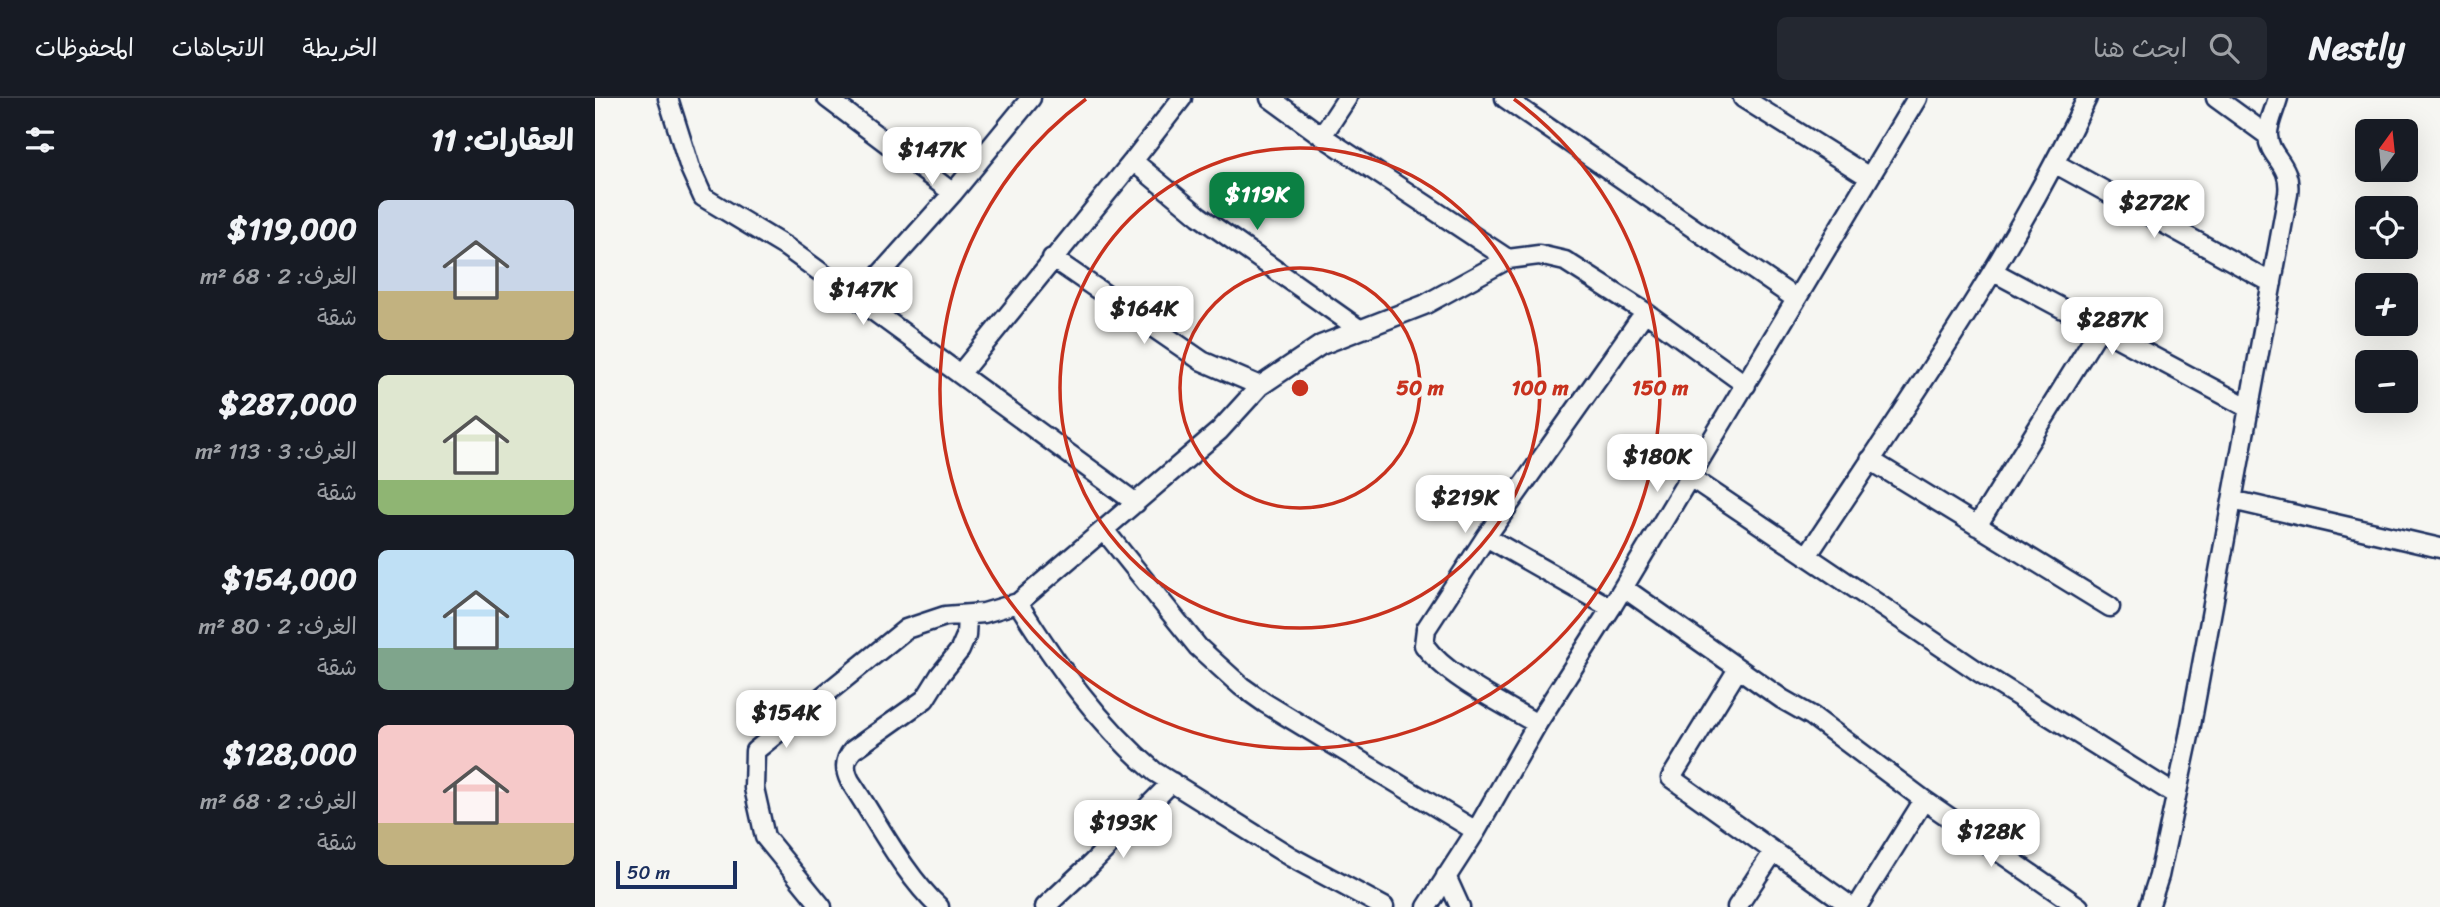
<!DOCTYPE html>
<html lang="ar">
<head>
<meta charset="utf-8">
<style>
  :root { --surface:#171b24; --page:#242831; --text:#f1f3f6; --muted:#9ea1a6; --line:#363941; --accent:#0b8043 }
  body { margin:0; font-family:Sriracha,"Playpen Sans Arabic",sans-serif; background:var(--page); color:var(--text); direction:rtl; height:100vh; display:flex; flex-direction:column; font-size:26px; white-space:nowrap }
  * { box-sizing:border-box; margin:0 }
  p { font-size:23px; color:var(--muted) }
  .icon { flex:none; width:38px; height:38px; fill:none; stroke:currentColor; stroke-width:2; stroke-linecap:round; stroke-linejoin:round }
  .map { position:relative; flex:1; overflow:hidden; direction:ltr }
  .panel { display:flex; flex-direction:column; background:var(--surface); width:595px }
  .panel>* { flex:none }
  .needle { width:46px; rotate:15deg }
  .buttons { position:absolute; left:1760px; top:21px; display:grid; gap:14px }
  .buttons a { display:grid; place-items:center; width:63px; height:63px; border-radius:10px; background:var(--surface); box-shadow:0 7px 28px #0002; font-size:35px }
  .scale { position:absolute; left:21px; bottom:18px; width:121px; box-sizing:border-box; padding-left:7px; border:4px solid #1b2f5e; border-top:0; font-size:19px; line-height:24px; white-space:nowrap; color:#1b2f5e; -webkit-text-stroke:5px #f6f6f2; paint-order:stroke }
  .price { position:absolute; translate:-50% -60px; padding:0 16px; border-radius:14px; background:#fff; color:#222; font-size:23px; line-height:46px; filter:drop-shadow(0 2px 4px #0008) }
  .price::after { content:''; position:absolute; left:50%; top:42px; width:21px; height:16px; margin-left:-10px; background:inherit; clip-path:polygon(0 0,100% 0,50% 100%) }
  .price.selected { background:var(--accent); color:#fff }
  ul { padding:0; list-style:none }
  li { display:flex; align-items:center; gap:21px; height:175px; padding:0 21px }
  li span { display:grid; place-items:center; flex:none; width:196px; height:140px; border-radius:10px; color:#555 }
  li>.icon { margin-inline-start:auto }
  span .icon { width:84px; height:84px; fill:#fffc; stroke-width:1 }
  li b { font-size:30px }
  h2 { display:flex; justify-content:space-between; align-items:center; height:84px; padding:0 21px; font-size:30px }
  header { display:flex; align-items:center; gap:42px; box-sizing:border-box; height:98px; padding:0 35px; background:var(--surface); border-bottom:2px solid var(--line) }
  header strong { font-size:33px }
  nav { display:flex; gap:38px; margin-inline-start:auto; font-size:24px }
  .search { width:490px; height:63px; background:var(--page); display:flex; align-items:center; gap:18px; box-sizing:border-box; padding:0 24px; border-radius:10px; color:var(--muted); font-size:26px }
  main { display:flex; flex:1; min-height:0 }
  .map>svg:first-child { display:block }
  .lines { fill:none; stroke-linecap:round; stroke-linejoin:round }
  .minor-casing { stroke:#1b2f5e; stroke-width:23 }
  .minor { stroke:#f6f6f2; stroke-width:18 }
  .ring { fill:none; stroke:#c8321e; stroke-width:3.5 }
  .centre { fill:#c8321e; stroke:#f6f6f2; stroke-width:3.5 }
  .ring-label { font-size:21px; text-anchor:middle; font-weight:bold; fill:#c8321e; stroke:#f6f6f2; stroke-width:7; stroke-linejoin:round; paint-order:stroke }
</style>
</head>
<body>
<header>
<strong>Nestly</strong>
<div class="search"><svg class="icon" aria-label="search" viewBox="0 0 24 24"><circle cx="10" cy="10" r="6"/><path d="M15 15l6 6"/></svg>ابحث هنا</div>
<nav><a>الخريطة</a><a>الاتجاهات</a><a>المحفوظات</a></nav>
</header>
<main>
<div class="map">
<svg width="1845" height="809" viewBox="0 0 1845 809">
  <rect width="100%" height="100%" fill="#f6f6f2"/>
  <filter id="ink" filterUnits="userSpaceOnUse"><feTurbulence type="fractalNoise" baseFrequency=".0143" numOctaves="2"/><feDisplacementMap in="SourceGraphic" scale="14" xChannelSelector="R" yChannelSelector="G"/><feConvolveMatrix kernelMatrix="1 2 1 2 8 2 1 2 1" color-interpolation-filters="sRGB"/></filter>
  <g filter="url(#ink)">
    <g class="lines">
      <defs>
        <path id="minor" d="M73,0L95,70L108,99L191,149L541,405
          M232,0L358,95
          M675,0L727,38L913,161
          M910,0L1201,201
          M1148,0L1274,79
          M1621,0L1672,37
          M727,38L752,0
          M538,63L604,118L764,231
          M1461,66L1677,185
          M457,160L607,263L665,288
          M1399,174L1654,310
          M263,201L358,95L436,0
          M365,276L538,63L587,0
          M1275,362L1515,509
          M1095,379L1384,574L1581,697
          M1637,402L1845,450
          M1382,428L1505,230
          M509,432L603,549L646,588L670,605L881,733
          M891,439L1016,510
          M1212,458C1311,308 1415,162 1492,0
          M1029,490L1187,601L1217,618L1329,702L1262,809
          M423,505C461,566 505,628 560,674L696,759L789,809
          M1143,571L1076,680L1257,809
          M942,626C907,605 852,579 829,547L831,531L891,439L1050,214
          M1329,702L1484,809
          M851,778L865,809
          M227,809L170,739L159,690L160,653L311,531L350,518L389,515L423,505L624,333L665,288L726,247L829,207L913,161L944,157L970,163L1050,214L1151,287
          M344,809C309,777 282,723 255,683C249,671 249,662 258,652L330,601L345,577L365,552L371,538L372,518
          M450,809L496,766L577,684
          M832,809L881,733L942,626L1016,510L1322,0
          M1142,809L1179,753
          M1554,809L1564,778L1594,638L1693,96C1697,65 1674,60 1673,38C1672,27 1680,11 1683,0"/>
      </defs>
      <!-- minor casing -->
      <use href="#minor" class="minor-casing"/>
      <!-- minor -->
      <use href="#minor" class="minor"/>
    </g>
  </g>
  <!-- distance rings -->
  <g class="ring">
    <circle cx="705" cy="290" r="120"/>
    <circle cx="705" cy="290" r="240"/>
    <path d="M919 1A360 360 0 1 1 491 1"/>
  </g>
  <circle cx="705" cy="290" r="10" class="centre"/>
  <g class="ring-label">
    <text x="825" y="297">50 m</text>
    <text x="945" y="297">100 m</text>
    <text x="1065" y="297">150 m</text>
  </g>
</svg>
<div class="buttons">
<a><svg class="needle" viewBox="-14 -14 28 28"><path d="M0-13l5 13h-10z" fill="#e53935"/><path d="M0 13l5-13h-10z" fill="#9ea1a6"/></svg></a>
<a><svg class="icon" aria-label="locate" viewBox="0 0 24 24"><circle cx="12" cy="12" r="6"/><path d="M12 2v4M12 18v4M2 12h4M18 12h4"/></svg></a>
<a>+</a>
<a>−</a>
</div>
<div class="scale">50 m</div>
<b class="price" style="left:337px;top:89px">$147K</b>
<b class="price selected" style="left:662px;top:134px">$119K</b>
<b class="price" style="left:1559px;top:142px">$272K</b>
<b class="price" style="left:268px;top:229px">$147K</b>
<b class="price" style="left:549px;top:248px">$164K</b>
<b class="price" style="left:1517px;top:259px">$287K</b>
<b class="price" style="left:1062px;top:396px">$180K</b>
<b class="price" style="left:870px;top:437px">$219K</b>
<b class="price" style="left:191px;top:652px">$154K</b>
<b class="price" style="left:528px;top:762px">$193K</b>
<b class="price" style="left:1396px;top:771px">$128K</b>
</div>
<section class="panel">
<h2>العقارات: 11<svg class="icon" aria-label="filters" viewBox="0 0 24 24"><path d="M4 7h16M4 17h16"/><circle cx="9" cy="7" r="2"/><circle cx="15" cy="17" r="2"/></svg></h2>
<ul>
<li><span style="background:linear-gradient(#c9d6e8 65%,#c2b280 0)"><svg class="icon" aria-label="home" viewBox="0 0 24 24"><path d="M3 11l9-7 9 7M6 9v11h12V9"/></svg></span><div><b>$119,000</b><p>الغرف: 2 · 68 m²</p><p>شقة</p></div></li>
<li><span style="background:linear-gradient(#dfe7d0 75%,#8fb573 0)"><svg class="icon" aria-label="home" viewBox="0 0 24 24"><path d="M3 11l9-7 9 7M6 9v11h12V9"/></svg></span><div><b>$287,000</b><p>الغرف: 3 · 113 m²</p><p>شقة</p></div></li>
<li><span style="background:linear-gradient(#bfe0f5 70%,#7fa58c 0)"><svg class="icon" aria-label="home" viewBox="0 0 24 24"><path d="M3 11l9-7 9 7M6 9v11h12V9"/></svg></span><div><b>$154,000</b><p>الغرف: 2 · 80 m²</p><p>شقة</p></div></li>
<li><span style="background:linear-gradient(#f6c9c9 70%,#c2b280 0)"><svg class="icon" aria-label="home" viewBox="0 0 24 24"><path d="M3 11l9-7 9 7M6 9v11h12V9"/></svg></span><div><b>$128,000</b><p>الغرف: 2 · 68 m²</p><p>شقة</p></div></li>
</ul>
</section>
</main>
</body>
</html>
